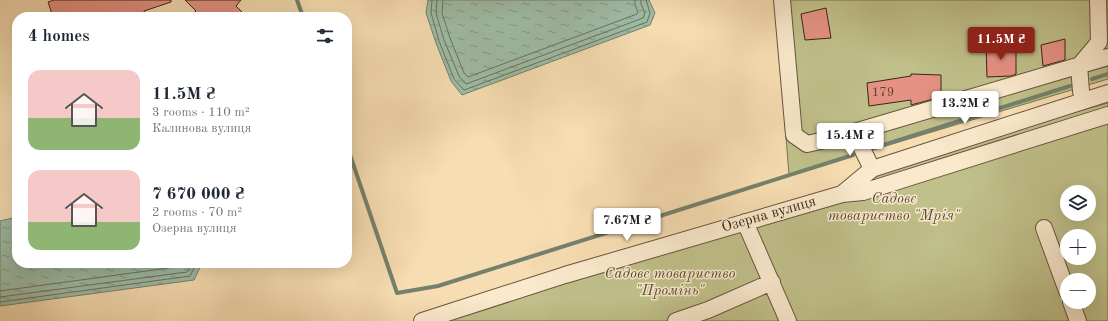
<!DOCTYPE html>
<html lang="en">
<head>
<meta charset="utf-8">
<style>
  :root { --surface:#fff; --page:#f6f6f7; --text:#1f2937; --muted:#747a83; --accent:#8f2418 }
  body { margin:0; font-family:"Old Standard TT",serif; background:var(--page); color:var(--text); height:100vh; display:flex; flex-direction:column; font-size:15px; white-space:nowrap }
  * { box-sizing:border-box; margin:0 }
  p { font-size:13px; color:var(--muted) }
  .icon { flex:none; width:22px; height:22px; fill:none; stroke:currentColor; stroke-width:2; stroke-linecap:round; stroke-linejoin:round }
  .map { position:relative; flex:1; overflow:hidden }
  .details { position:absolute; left:12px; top:12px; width:340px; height:256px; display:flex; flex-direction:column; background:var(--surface); border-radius:16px; box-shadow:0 4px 16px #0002 }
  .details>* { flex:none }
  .fabs { position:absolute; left:1060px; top:185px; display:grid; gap:8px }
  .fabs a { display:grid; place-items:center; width:36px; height:36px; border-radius:50%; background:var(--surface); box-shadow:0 4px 16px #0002; font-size:20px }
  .price { position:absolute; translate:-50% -34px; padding:0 9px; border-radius:4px; background:#fff; color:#222; font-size:13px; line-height:26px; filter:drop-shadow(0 1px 2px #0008) }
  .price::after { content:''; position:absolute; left:50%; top:24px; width:12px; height:9px; margin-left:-6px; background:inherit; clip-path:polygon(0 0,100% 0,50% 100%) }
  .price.current { background:var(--accent); color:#fff }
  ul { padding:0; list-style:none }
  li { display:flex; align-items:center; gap:12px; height:100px; padding:0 16px }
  li span { display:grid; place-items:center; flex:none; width:112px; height:80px; border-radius:12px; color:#555 }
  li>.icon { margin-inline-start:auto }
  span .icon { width:48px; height:48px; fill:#fffc; stroke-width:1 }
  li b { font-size:17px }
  h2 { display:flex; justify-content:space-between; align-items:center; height:48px; padding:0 16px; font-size:17px }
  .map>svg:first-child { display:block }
  .garden { fill:#c0c08a; stroke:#7c7450; fill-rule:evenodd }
  .water { fill:url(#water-ripples); stroke:#75816d }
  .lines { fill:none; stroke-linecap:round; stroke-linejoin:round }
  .shore { stroke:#6a725e; stroke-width:1 }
  .stream { stroke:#75816d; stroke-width:4 }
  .building { fill:#e59284; stroke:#372716 }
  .minor-casing { stroke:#67543d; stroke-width:18 }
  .minor { stroke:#fae9cd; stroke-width:16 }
  .labels { text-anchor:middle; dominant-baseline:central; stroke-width:3; stroke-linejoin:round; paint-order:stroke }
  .number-label { font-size:13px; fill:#624232 }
  .park-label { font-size:15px; font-style:italic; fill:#594d33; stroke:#fae9cd }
  .street-label { font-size:15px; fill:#372716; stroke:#fae9cd }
</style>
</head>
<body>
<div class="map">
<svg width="1108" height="321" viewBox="0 0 1108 321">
  <defs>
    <pattern id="water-ripples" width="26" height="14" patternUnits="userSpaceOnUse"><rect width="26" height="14" fill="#9ebda7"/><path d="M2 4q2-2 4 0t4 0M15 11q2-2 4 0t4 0" fill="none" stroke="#829a87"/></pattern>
  </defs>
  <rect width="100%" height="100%" fill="#f7ddb2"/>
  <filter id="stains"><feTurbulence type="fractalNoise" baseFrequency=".005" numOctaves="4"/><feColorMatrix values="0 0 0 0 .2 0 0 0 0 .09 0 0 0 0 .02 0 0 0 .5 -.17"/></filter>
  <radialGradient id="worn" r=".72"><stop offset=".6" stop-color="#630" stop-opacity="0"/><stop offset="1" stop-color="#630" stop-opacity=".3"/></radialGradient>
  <!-- garden -->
  <path class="garden" d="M775,0H1108V79L789,175Z
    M1108,103V321H422L842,194L872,169ZM1067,192H1089V214H1067ZM1067,236H1089V258H1067ZM1067,280H1089V302H1067Z"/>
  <!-- water -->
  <path class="water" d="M428,0H649L655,13L650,25L462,95L451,81L436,43L426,13Z
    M17,217V263H202L194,280L0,306V221Z"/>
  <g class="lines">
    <!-- shore -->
    <path class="shore" d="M432,0L431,13L439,41L454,79L464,90L647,22L650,13L646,0
      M437,0L436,13L444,40L459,76L466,84L643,18L645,13L641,4V0
      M443,0L442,13L450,38L464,73L468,77L637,14L638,12L635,5V0
      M0,291L183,266L185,263
      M0,297L187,272L188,271L192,263
      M0,302L190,276L197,263"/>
    <!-- stream -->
    <path class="stream" d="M297,0L303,17
      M1092,79L1108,74
      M347,146L397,293L438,286L853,155
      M874,148L1070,86"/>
  </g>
  <!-- building -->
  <path class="building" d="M54,0H171V2L144,11L146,17H53L48,2Z
    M185,0H241L236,6L247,17H189L196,11Z
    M826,8L831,38L805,40L801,14Z
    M1065,39V60L1043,66L1041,45Z
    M986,45L1016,46V74L1011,76L987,77Z
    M911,74L941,75V97L911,105V100L869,106L867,83L911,76Z"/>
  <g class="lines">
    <defs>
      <path id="minor" d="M782,0L794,135L807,144L834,138L1108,57
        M1083,101L1081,91L1079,66L1099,42L1098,0
        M854,132L872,169
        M842,194L863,192L1108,115
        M745,222L788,321
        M1044,228L1067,291
        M1071,302L1078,321
        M422,321L565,275L842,194L872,169L1108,93
        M676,321L708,310L772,282"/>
    </defs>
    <!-- minor casing -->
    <use href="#minor" class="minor-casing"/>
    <!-- minor -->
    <use href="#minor" class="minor"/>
  </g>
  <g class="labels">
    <!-- number labels -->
    <g class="number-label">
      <text x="883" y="92">179</text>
    </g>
    <!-- park labels -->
    <g class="park-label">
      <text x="894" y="199">Садове<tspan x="894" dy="17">товариство "Мрія"</tspan></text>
      <text x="670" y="274">Садове товариство<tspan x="670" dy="17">"Промінь"</tspan></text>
    </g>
    <!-- street labels -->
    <g class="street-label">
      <text transform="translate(769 215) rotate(-16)">Озерна вулиця</text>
    </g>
  </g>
  <rect width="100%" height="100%" filter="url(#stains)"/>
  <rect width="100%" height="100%" fill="url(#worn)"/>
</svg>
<div class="fabs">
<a><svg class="icon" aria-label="layers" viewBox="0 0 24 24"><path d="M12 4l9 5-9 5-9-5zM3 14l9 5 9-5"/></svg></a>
<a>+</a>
<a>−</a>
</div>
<b class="price current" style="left:1001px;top:61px">11.5M ₴</b>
<b class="price" style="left:965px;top:125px">13.2M ₴</b>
<b class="price" style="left:850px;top:157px">15.4M ₴</b>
<b class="price" style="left:627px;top:242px">7.67M ₴</b>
<section class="details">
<h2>4 homes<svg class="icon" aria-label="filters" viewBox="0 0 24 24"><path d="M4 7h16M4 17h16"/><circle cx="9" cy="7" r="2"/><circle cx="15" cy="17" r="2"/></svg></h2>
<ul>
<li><span style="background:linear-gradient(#f6c9c9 60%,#8fb573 0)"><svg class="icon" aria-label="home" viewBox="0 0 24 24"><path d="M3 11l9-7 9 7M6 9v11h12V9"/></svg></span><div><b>11.5M ₴</b><p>3 rooms · 110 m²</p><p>Калинова вулиця</p></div></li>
<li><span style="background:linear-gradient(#f6c9c9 65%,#8fb573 0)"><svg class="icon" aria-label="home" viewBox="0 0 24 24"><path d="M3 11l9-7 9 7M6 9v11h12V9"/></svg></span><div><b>7 670 000 ₴</b><p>2 rooms · 70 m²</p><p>Озерна вулиця</p></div></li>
</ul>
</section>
</div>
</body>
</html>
